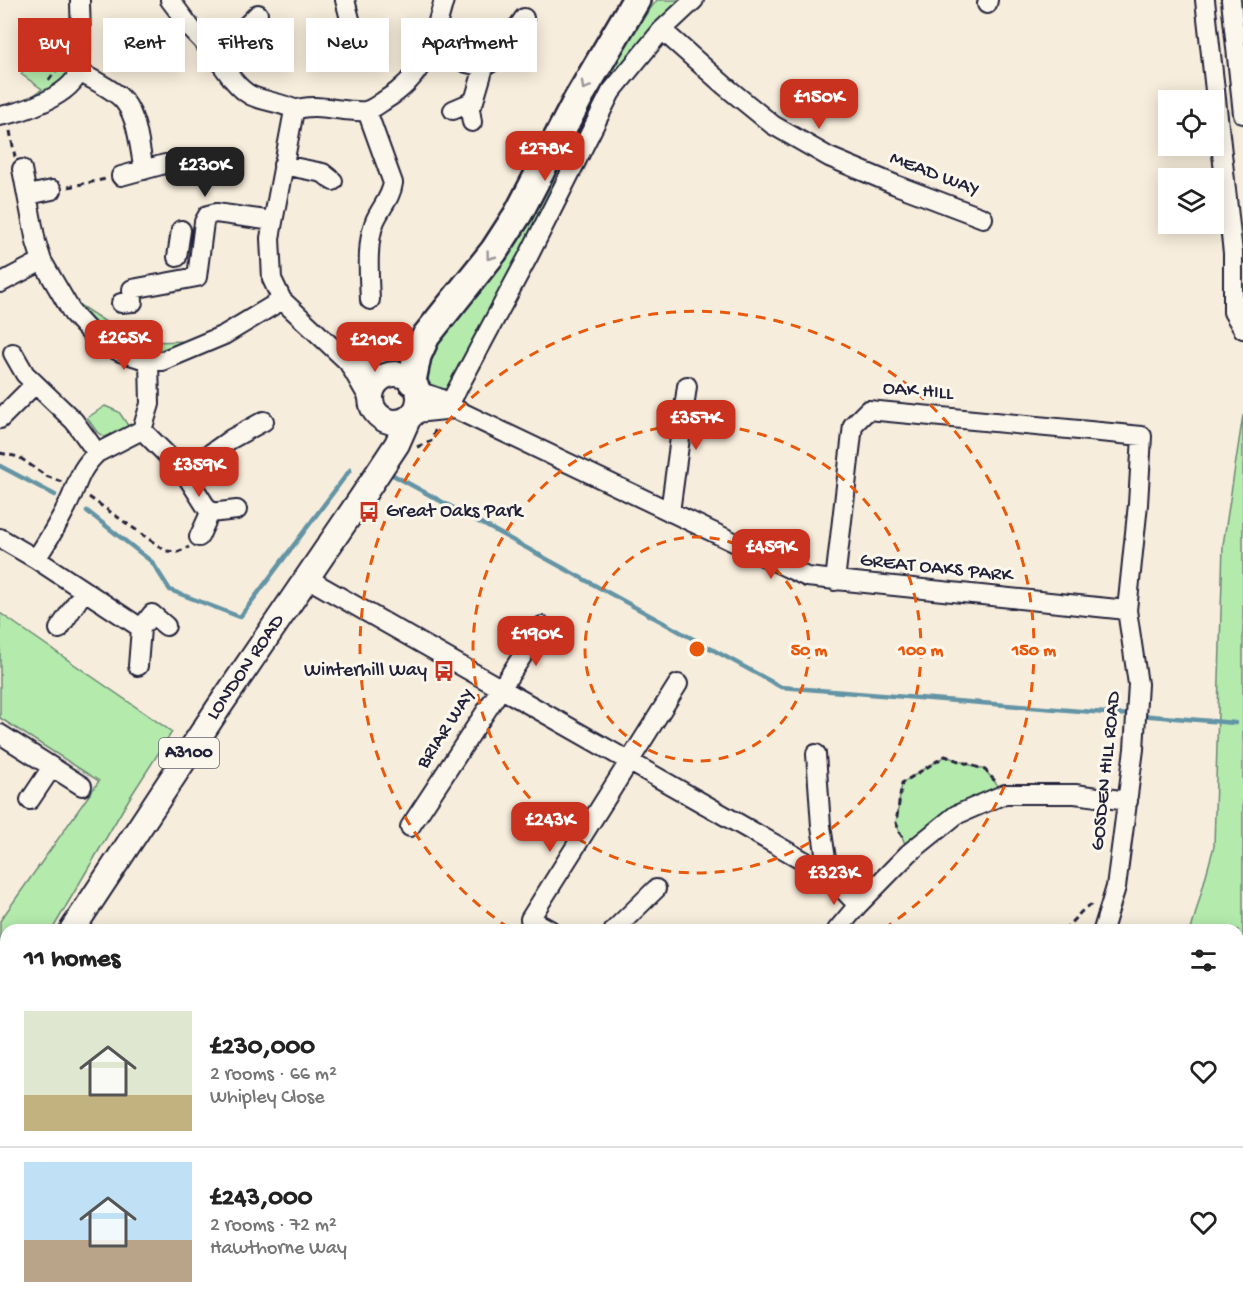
<!DOCTYPE html>
<html lang="en">
<head>
<meta charset="utf-8">
<style>
  :root { --surface:#fff; --page:#f2f2f2; --text:#222; --muted:#767676; --line:#e0e0e0; --accent:#c8321e }
  body { margin:0; font-family:"Gochi Hand",sans-serif; background:var(--page); color:var(--text); height:100vh; display:flex; flex-direction:column; font-size:22px; white-space:nowrap }
  * { box-sizing:border-box; margin:0 }
  p { font-size:20px; color:var(--muted) }
  .icon { flex:none; width:33px; height:33px; fill:none; stroke:currentColor; stroke-width:2; stroke-linecap:round; stroke-linejoin:round }
  .map { position:relative; flex:1; overflow:hidden }
  .panel { position:absolute; left:0px; top:924px; width:1244px; height:386px; display:flex; flex-direction:column; background:var(--surface); border-radius:18px 18px 0 0; box-shadow:0 3px 15px #0003 }
  .panel>* { flex:none }
  .hud { position:absolute; left:18px; top:18px; width:600px; height:54px; display:flex; gap:12px }
  .tools { position:absolute; left:1158px; top:90px; display:grid; gap:12px }
  .tools a { display:grid; place-items:center; width:66px; height:66px; border-radius:0px; background:var(--surface); box-shadow:0 3px 15px #0003; font-size:30px }
  .price { position:absolute; translate:-50% -51px; padding:0 14px; border-radius:12px; background:var(--accent); color:#fff; font-size:20px; line-height:39px; filter:drop-shadow(0 2px 3px #0008) }
  .price::after { content:''; position:absolute; left:50%; top:36px; width:18px; height:14px; margin-left:-9px; background:inherit; clip-path:polygon(0 0,100% 0,50% 100%) }
  .price.active { background:#222; color:#fff }
  ul { padding:0; list-style:none }
  li { display:flex; align-items:center; gap:18px; height:150px; padding:0 24px }
  li+li { border-top:2px solid var(--line) }
  li span { display:grid; place-items:center; flex:none; width:168px; height:120px; border-radius:0px; color:#555 }
  li>.icon { margin-inline-start:auto }
  span .icon { width:72px; height:72px; fill:#fffc; stroke-width:1 }
  li b { font-size:26px }
  h2 { display:flex; justify-content:space-between; align-items:center; height:72px; padding:0 24px; font-size:26px }
  .chip { padding:0 21px; border-radius:0px; background:var(--surface); box-shadow:0 3px 15px #0003; font-size:21px; line-height:54px }
  .chip.active { background:var(--accent); color:#fff }
  .map>svg:first-child { display:block }
  .green { fill:#b4ebad; stroke:#6b8674; stroke-width:1.5 }
  .lines { fill:none; stroke-linecap:round; stroke-linejoin:round }
  .stream { stroke:#6494a5; stroke-width:4.5 }
  .minor-casing { stroke:#22223b; stroke-width:22 }
  .major-casing { stroke:#22223b; stroke-width:28 }
  .highway-casing { stroke:#22223b; stroke-width:32 }
  .path { stroke:#22223b; stroke-width:3; stroke-dasharray:6 4.5; stroke-linecap:butt }
  .minor { stroke:#fbf7ec; stroke-width:18 }
  .major { stroke:#fbf7ec; stroke-width:24 }
  .highway { stroke:#fbf7ec; stroke-width:27 }
  .oneway { stroke:#99979c }
  .ring { fill:none; stroke:#e8590c; stroke-width:3; stroke-dasharray:10 8 }
  .labels { text-anchor:middle; dominant-baseline:central; stroke-width:6; stroke-linejoin:round; paint-order:stroke }
  .shield { fill:#fbf7ec; stroke:#636270; stroke-width:1.5 }
  .shield-label { font-size:18px; font-weight:bold; fill:#22223b }
  .street-label { font-size:20px; fill:#22223b; stroke:#fbf7ec }
  .poi-label { font-size:20px; fill:#22223b; stroke:#fbf7ec; text-anchor:start }
  .centre { fill:#e8590c; stroke:#fbf7ec; stroke-width:3 }
  .ring-label { font-size:18px; text-anchor:middle; font-weight:bold; fill:#e8590c; stroke:#fbf7ec; stroke-width:6; stroke-linejoin:round; paint-order:stroke }
</style>
</head>
<body>
<div class="map">
<svg width="1243" height="1309" viewBox="0 0 1243 1309">
  <rect width="100%" height="100%" fill="#f7eddc"/>
  <filter id="ink" filterUnits="userSpaceOnUse"><feTurbulence type="fractalNoise" baseFrequency=".0167" numOctaves="2"/><feDisplacementMap in="SourceGraphic" scale="12" xChannelSelector="R" yChannelSelector="G"/><feConvolveMatrix kernelMatrix="1 2 1 2 8 2 1 2 1" color-interpolation-filters="sRGB"/></filter>
  <g filter="url(#ink)">
    <!-- green -->
    <path class="green" d="M657,0H682L638,47L468,349L454,375L457,381L455,386C430,398 425,379 426,359L647,13Z
      M73,24L80,34L69,74L57,90L25,102L42,89L21,74L26,67L23,58L29,53C47,57 61,35 73,24Z
      M81,306L129,337L147,342L191,341L184,350C174,351 161,354 151,353C120,349 98,330 81,306Z
      M105,406L119,412L129,427L108,440L97,432L87,418Z
      M1243,415V1309H1019L1022,1304H1238V930H1191L1214,846L1223,545Z
      M0,613L172,732L129,799L52,930H6V994L0,997V921L99,781L0,718Z
      M945,756L985,770L1005,794L909,853L896,823L902,783Z
      M739,1304H807L821,1309H737Z"/>
    <g class="lines">
      <!-- stream -->
      <path class="stream" d="M0,466L55,495
        M393,475L781,687L1131,715
        M87,511L152,562L170,590L240,617L350,470
        M1139,715L1235,723"/>
      <defs>
        <path id="minor" d="M170,0L194,32L212,51
          M1205,0L1233,253V312L1243,329
          M1231,0L1243,114
          M987,4L988,0
          M258,14L241,31L220,42L212,51C223,65 234,86 250,95C265,102 280,102 296,110
          M662,30L725,86L773,125L829,157L896,185L983,218
          M342,34L351,23L345,0
          M431,48L467,63L484,67L495,60L524,18
          M79,72C92,79 107,86 119,96C138,112 139,147 144,170
          M469,103L472,122
          M296,110L293,116L270,238L272,279L282,300L348,362L371,402
          M296,110C314,102 344,113 365,111C372,110 379,104 385,100C426,75 432,43 444,0
          M453,110L474,101L484,67
          M367,111L393,183C391,198 381,207 375,221C366,243 369,276 370,300
          M0,116C23,112 71,96 79,71C83,56 80,17 80,0
          M283,165L323,173L333,181
          M22,169L36,242L42,261L73,314L98,341L120,352L149,361H162L224,335L282,300
          M121,176L165,164
          M28,195L52,190
          M177,257L181,230
          M0,283L42,261
          M121,303L133,302L132,289L197,277L204,222L208,215L216,213L273,221
          M13,353L25,374L74,421L97,453L142,430L150,404L149,361
          M348,362L384,377
          M419,392C433,396 445,398 455,409L807,577L1127,610
          M450,403L529,255L611,92L662,30L694,0
          M415,413L455,409
          M0,419L35,384
          M142,430L184,472L210,513
          M184,472L231,439L264,421
          M670,512L687,386
          M199,537L210,513L237,510
          M0,538L36,559L141,628
          M36,559C47,542 58,524 67,506C79,483 77,472 97,453
          M309,577L319,585L829,875L858,905
          M835,581L853,425L868,410L1142,436L1138,504L1127,610L1138,684L1134,749L1116,887L1103,930
          M59,629L84,591
          M138,666L141,628L152,614L166,626
          M0,734L82,786
          M816,754L821,826L826,859L821,870
          M30,800L52,767
          M410,827L542,626
          M550,930L530,919L678,684
          M614,930L656,889
          M837,930L858,905L909,853L956,815L1005,794H1075L1128,801
          M1243,1062L1239,1094L1243,1153
          M0,1241L6,1246
          M0,1271L6,1261
          M0,1284L6,1291
          M22,1304L28,1308
          M180,1304L189,1309
          M159,1309L161,1304
          M395,1309L399,1304
          M627,1309L630,1304
          M916,1309L919,1304"/>
        <g id="major">
          <circle cx="395" cy="398" r="24"/>
          <path id="s1" d="M72,930L219,707L362,497L397,444L408,419"/>
          <path d="M0,1031L6,1028"/>
        </g>
        <path id="highway" d="M412,381L417,356L426,336L494,251L518,214L578,99L636,0"/>
      </defs>
      <!-- minor casing -->
      <use href="#minor" class="minor-casing"/>
      <!-- major casing -->
      <use href="#major" class="major-casing"/>
      <!-- highway casing -->
      <use href="#highway" class="highway-casing"/>
      <!-- path -->
      <path class="path" d="M49,80L65,58
        M10,131L15,157
        M68,187L106,179
        M417,447L431,441L437,426
        M0,453L19,457L46,476L62,482
        M89,497L166,551L178,552L189,547
        M902,837L896,823L902,783L945,756L985,770L995,781
        M1064,930L1083,910L1095,902
        M940,1309L942,1304"/>
      <!-- minor -->
      <use href="#minor" class="minor"/>
      <!-- major -->
      <use href="#major" class="major"/>
      <!-- highway -->
      <use href="#highway" class="highway"/>
    </g>
    <!-- one-way arrows -->
    <defs><path id="oneway-chevron" d="M-2-3.5L2.5 0L-2 3.5" fill="none" stroke-width="1.6" stroke-linecap="round" stroke-linejoin="round" transform="scale(1.5)"/></defs>
    <g class="oneway">
      <use href="#oneway-chevron" transform="translate(585 86) rotate(120)"/>
      <use href="#oneway-chevron" transform="translate(490 256) rotate(127)"/>
    </g>
  </g>
  <!-- distance rings -->
  <g class="ring">
    <circle cx="697" cy="649" r="112"/>
    <circle cx="697" cy="649" r="224"/>
    <path d="M509 928A337 337 0 1 1 885 928"/>
  </g>
  <!-- icons -->
  <defs>
    <symbol id="bus-bare" viewBox="-9 -9 18 18"><path d="M-5-6H5V4H4V6H2V4H-2V6H-4V4H-5ZM-3.5-4V0h7V-4ZM-3.5 1.2v1.5H-2V1.2ZM2 1.2v1.5H3.5V1.2Z" fill="#c8321e" stroke="#fbf7ec" stroke-width="2.5" paint-order="stroke"/></symbol>
  </defs>
  <g fill-rule="evenodd">
    <use href="#bus-bare" x="354" y="497" width="30" height="30"/>
    <use href="#bus-bare" x="429" y="656" width="30" height="30"/>
  </g>
  <g class="labels">
    <!-- shield labels -->
    <rect class="shield" x="159" y="738" width="60" height="30" rx="4.5"/>
    <g class="shield-label">
      <text x="189" y="753">A3100</text>
    </g>
    <!-- street labels -->
    <g class="street-label">
      <text transform="translate(934 175) rotate(21)">MEAD WAY</text>
      <text transform="translate(918 392) rotate(5)">OAK HILL</text>
      <text transform="translate(936 569) rotate(6)">GREAT OAKS PARK</text>
      <text stroke="none"><textPath href="#s1" startOffset="315">LONDON ROAD</textPath></text>
      <text transform="translate(447 729) rotate(-57)">BRIAR WAY</text>
      <text transform="translate(1107 771) rotate(-84)">GOSDEN HILL ROAD</text>
    </g>
    <!-- poi labels -->
    <g class="poi-label">
      <text x="386" y="512">Great Oaks Park</text>
      <text x="427" y="671" text-anchor="end">Winterhill Way</text>
    </g>
  </g>
  <circle cx="697" cy="649" r="9" class="centre"/>
  <g class="ring-label">
    <text x="809" y="655">50 m</text>
    <text x="921" y="655">100 m</text>
    <text x="1034" y="655">150 m</text>
  </g>
</svg>
<div class="tools">
<a><svg class="icon" aria-label="locate" viewBox="0 0 24 24"><circle cx="12" cy="12" r="6"/><path d="M12 2v4M12 18v4M2 12h4M18 12h4"/></svg></a>
<a><svg class="icon" aria-label="layers" viewBox="0 0 24 24"><path d="M12 4l9 5-9 5-9-5zM3 14l9 5 9-5"/></svg></a>
</div>
<b class="price" style="left:819px;top:130px">£150K</b>
<b class="price" style="left:545px;top:182px">£278K</b>
<b class="price active" style="left:205px;top:198px">£230K</b>
<b class="price" style="left:124px;top:371px">£265K</b>
<b class="price" style="left:375px;top:373px">£210K</b>
<b class="price" style="left:696px;top:451px">£357K</b>
<b class="price" style="left:199px;top:498px">£359K</b>
<b class="price" style="left:771px;top:580px">£459K</b>
<b class="price" style="left:536px;top:667px">£190K</b>
<b class="price" style="left:550px;top:853px">£243K</b>
<b class="price" style="left:834px;top:906px">£323K</b>
<div class="hud">
<a class="chip active">Buy</a>
<a class="chip">Rent</a>
<a class="chip">Filters</a>
<a class="chip">New</a>
<a class="chip">Apartment</a>
</div>
<section class="panel">
<h2>11 homes<svg class="icon" aria-label="filters" viewBox="0 0 24 24"><path d="M4 7h16M4 17h16"/><circle cx="9" cy="7" r="2"/><circle cx="15" cy="17" r="2"/></svg></h2>
<ul>
<li><span style="background:linear-gradient(#dfe7d0 70%,#c2b280 0)"><svg class="icon" aria-label="home" viewBox="0 0 24 24"><path d="M3 11l9-7 9 7M6 9v11h12V9"/></svg></span><div><b>£230,000</b><p>2 rooms · 66 m²</p><p>Whipley Close</p></div><svg class="icon" aria-label="heart" viewBox="0 0 24 24"><path d="M12 20l-8-8c-3-5 5-10 8-4 3-6 11-1 8 4z"/></svg></li>
<li><span style="background:linear-gradient(#bfe0f5 65%,#b9a48a 0)"><svg class="icon" aria-label="home" viewBox="0 0 24 24"><path d="M3 11l9-7 9 7M6 9v11h12V9"/></svg></span><div><b>£243,000</b><p>2 rooms · 72 m²</p><p>Hawthorne Way</p></div><svg class="icon" aria-label="heart" viewBox="0 0 24 24"><path d="M12 20l-8-8c-3-5 5-10 8-4 3-6 11-1 8 4z"/></svg></li>
</ul>
</section>
</div>
</body>
</html>
